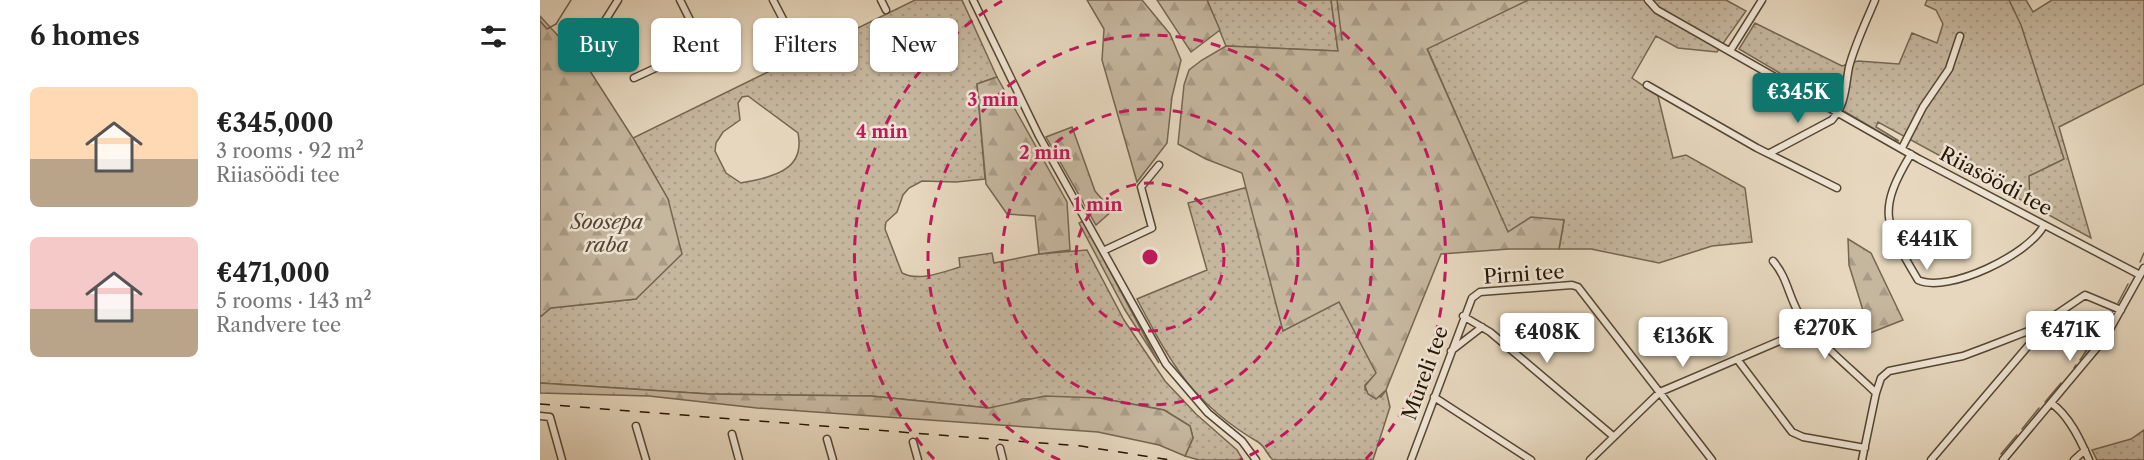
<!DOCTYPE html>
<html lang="en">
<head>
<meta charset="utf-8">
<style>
  :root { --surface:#fff; --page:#f6f6f6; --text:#222; --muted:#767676; --accent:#0f766e }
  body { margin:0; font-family:"Libre Caslon Text",serif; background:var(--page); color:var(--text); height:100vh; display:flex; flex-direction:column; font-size:22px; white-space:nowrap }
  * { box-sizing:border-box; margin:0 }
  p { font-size:20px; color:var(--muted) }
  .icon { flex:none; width:33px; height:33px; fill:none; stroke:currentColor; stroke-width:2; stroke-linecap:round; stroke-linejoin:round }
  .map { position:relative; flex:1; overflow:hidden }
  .sheet { display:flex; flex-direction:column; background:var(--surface); width:540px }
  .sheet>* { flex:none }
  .hud { position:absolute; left:18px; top:18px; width:570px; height:54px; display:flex; gap:12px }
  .price { position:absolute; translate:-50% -51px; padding:0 14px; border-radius:6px; background:#fff; color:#222; font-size:20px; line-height:39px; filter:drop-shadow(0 2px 3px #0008) }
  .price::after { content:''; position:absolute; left:50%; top:36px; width:18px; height:14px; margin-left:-9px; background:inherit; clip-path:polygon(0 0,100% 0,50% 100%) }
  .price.on { background:var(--accent); color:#fff }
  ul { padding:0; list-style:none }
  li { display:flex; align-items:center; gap:18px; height:150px; padding:0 30px }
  li span { display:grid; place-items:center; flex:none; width:168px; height:120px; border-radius:9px; color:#555 }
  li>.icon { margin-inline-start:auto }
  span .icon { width:72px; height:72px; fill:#fffc; stroke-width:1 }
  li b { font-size:26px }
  h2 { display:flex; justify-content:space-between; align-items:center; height:72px; padding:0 30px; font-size:26px }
  .chip { padding:0 21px; border-radius:9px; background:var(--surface); box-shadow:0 2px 4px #0004; font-size:21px; line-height:54px }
  .chip.on { background:var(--accent); color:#fff }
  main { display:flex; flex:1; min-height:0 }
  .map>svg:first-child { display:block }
  .grass { fill:url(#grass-dots); stroke:#756651; stroke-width:1.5; fill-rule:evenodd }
  .forest { fill:url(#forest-firs); stroke:#756651; stroke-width:1.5 }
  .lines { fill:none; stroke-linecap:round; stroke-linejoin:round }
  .stream { stroke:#71624e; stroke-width:1.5 }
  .minor-casing { stroke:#554632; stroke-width:9 }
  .minor { stroke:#efe5d5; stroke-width:6 }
  .rail { stroke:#251604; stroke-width:1.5; stroke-dasharray:10 10; stroke-linecap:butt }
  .ring { fill:none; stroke:#c2185b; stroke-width:3; stroke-dasharray:10 8 }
  .labels { text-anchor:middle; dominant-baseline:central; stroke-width:5; stroke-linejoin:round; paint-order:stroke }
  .street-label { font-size:20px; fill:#251604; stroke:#efe5d5 }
  .park-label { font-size:20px; font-style:italic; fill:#554632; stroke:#efe5d5 }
  .centre { fill:#c2185b; stroke:#efe5d5; stroke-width:3 }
  .ring-label { font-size:18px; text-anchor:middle; font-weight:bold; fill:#c2185b; stroke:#efe5d5; stroke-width:5; stroke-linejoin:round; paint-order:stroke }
</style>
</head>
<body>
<main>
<section class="sheet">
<h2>6 homes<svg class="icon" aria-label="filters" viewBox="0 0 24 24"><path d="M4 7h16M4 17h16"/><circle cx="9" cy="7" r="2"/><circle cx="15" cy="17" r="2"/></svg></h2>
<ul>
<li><span style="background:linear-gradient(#ffd9b3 60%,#b9a48a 0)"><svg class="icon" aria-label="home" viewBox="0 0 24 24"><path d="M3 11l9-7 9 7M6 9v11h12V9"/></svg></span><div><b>€345,000</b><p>3 rooms · 92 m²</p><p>Riiasöödi tee</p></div></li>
<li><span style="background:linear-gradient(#f6c9c9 60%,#b9a48a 0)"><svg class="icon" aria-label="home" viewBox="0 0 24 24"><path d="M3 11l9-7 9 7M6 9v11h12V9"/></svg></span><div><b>€471,000</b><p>5 rooms · 143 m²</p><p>Randvere tee</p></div></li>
</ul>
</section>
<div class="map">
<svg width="1604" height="460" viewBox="0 0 1604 460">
  <defs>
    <pattern id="grass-dots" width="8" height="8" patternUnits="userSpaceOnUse" patternTransform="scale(1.5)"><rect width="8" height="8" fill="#c5b69e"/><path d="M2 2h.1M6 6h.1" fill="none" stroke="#a99c86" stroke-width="1.8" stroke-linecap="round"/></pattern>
    <pattern id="forest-firs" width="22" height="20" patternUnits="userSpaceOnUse" patternTransform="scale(1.5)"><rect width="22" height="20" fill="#c5b69e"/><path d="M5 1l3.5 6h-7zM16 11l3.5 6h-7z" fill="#a99c86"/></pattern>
  </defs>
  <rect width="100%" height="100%" fill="#e6d7be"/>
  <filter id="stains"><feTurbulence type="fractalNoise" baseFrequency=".00333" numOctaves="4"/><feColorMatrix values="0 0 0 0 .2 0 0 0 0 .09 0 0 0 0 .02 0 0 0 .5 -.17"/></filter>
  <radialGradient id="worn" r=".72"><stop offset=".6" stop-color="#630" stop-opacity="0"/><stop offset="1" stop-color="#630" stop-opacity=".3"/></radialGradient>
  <!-- grass -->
  <path class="grass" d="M375,0H422L457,77L437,84L445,179L416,182L382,181L369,188L363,195L357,212L346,222L345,229L362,273C379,282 403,272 420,267L419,258L452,253L454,263L499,254L547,250L584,320L625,381L656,414L697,450L703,460H659L645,456L653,438L650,426L624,410L559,398L482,399L468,406L449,408L331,396L169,394L0,383V317L10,308L96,299L128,199L93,138ZM208,96L258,133C266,172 230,177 201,183L186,173L175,151L176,143L183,132L200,120L198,103L202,97Z
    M667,0H791L798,51L686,46Z
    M988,0H1186L1206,11L1177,52L1138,48L1116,36L1092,78L1118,96L1133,158L1146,155L1205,188L1212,242L1172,246L1119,263L1051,249H1019L1024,221L968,233L887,48Z
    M1387,0H1486L1493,12L1512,0H1604V84L1519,127L1551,238L1338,122L1336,127L1359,141L1353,140L1199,49L1215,23L1302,66L1318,61L1359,64L1372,33L1397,43L1403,24L1396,10L1385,5Z
    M708,187L743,331L799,301L837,373L825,385V390L841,397L846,390L850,407L833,460H733C727,455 725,446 718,442C653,404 631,364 597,299L667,270L648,203Z
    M543,221L619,363L585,310L539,223Z
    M1604,430V460H1557L1552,450L1591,439Z"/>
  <!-- forest -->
  <path class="forest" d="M547,0H602L630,34L641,60L632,97L627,143L597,182L562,60L564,29Z
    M617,0H667L680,30L651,52Z
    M791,0H988L887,49L968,232L991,217L1024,220L1019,249H969L901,254L846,390L836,399L828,394L825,386L836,373L799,302L743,331L702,173L666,159L638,144L644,85L649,70L662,60L686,46L798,51Z
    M0,16L50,71L93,138L128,199L142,254L96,299L11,308L0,317Z
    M457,77L527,202L530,250L499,254L495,216L467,214L446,184L437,84Z
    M532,127L555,191L572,211L556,225L506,137Z
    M1308,239L1331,253L1363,320L1330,333L1309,265Z
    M0,383L169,394L331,396L449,408L505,396L559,398L624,410L650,426L653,438L645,456L619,445L558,432L217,408L109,396L0,393Z"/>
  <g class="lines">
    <!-- stream -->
    <path class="stream" d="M797,0L802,40
      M1469,0L1481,25L1524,159L1489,176L1490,204
      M0,21L7,29L16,24L31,0
      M1600,262L1604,253
      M1578,303L1588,284
      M1540,360L1573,311
      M1534,368L1536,365
      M1505,402L1521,383
      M1482,429L1499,408
      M1461,454L1477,435"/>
    <defs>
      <path id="minor" d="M233,0L260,52
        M341,0L346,10
        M433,0L499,136L626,364L668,413L702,441L716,460
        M1108,0L1117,10L1379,159L1600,275
        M56,35L78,0
        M1190,51L1222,0
        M94,78L163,46L140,0
        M1107,85L1217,148L1297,188
        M1362,148L1383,107L1409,69L1420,36
        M1230,153L1292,120C1306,103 1305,88 1309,67C1315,44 1326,22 1335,0
        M1371,154C1336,212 1345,224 1378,280C1408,294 1490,254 1504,225
        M565,250L612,228L601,187L619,165
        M1233,261C1247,277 1248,294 1258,312C1271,337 1314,371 1336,393L1322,460
        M923,316L950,332L1073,436
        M911,351L942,327
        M1197,359L1252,432L1263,437L1325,448
        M1336,393L1341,378L1349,371L1423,356L1447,347L1496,328L1545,295L1581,310
        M894,397L991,460
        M1511,403C1529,415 1541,441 1549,460
        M0,416L10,417L22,460
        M96,426L106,460
        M192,434L199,460
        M287,439L293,460
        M373,442L378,460
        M460,448L463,460
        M871,460L932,298L940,292L1032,285L1038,287L1172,460
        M1050,460L1120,392L1270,328
        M1391,460L1494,339L1496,328
        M1463,460L1565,338L1604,268
        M1534,460L1545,450"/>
    </defs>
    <!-- minor casing -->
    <use href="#minor" class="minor-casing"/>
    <!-- minor -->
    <use href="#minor" class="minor"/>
    <!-- rail -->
    <path class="rail" d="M0,404L541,446L630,460"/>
  </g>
  <!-- distance rings -->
  <g class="ring">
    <circle cx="610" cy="257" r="74"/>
    <circle cx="610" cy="257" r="148"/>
    <path d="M520 460A222 222 0 1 1 700 460"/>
    <path d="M394 459A296 296 0 0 1 462 1M758 1A296 296 0 0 1 826 459"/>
  </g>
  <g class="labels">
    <!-- street labels -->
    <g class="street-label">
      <text transform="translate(1456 181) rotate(28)">Riiasöödi tee</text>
      <text transform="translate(984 274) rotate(-4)">Pirni tee</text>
      <text transform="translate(885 373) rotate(-70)">Mureli tee</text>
    </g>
    <!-- park labels -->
    <g class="park-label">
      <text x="67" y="222">Soosepa<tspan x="67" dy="23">raba</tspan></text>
    </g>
  </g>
  <circle cx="610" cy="257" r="9" class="centre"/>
  <g class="ring-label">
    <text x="453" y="106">3 min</text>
    <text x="342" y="138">4 min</text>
    <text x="505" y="159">2 min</text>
    <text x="558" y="211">1 min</text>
  </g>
  <rect width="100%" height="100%" filter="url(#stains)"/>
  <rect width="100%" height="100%" fill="url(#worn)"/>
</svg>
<b class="price on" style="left:1258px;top:124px">€345K</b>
<b class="price" style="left:1387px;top:271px">€441K</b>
<b class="price" style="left:1285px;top:360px">€270K</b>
<b class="price" style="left:1530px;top:362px">€471K</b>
<b class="price" style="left:1007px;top:364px">€408K</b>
<b class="price" style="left:1143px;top:368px">€136K</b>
<div class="hud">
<a class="chip on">Buy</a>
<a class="chip">Rent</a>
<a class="chip">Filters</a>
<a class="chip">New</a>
</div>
</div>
</main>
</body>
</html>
